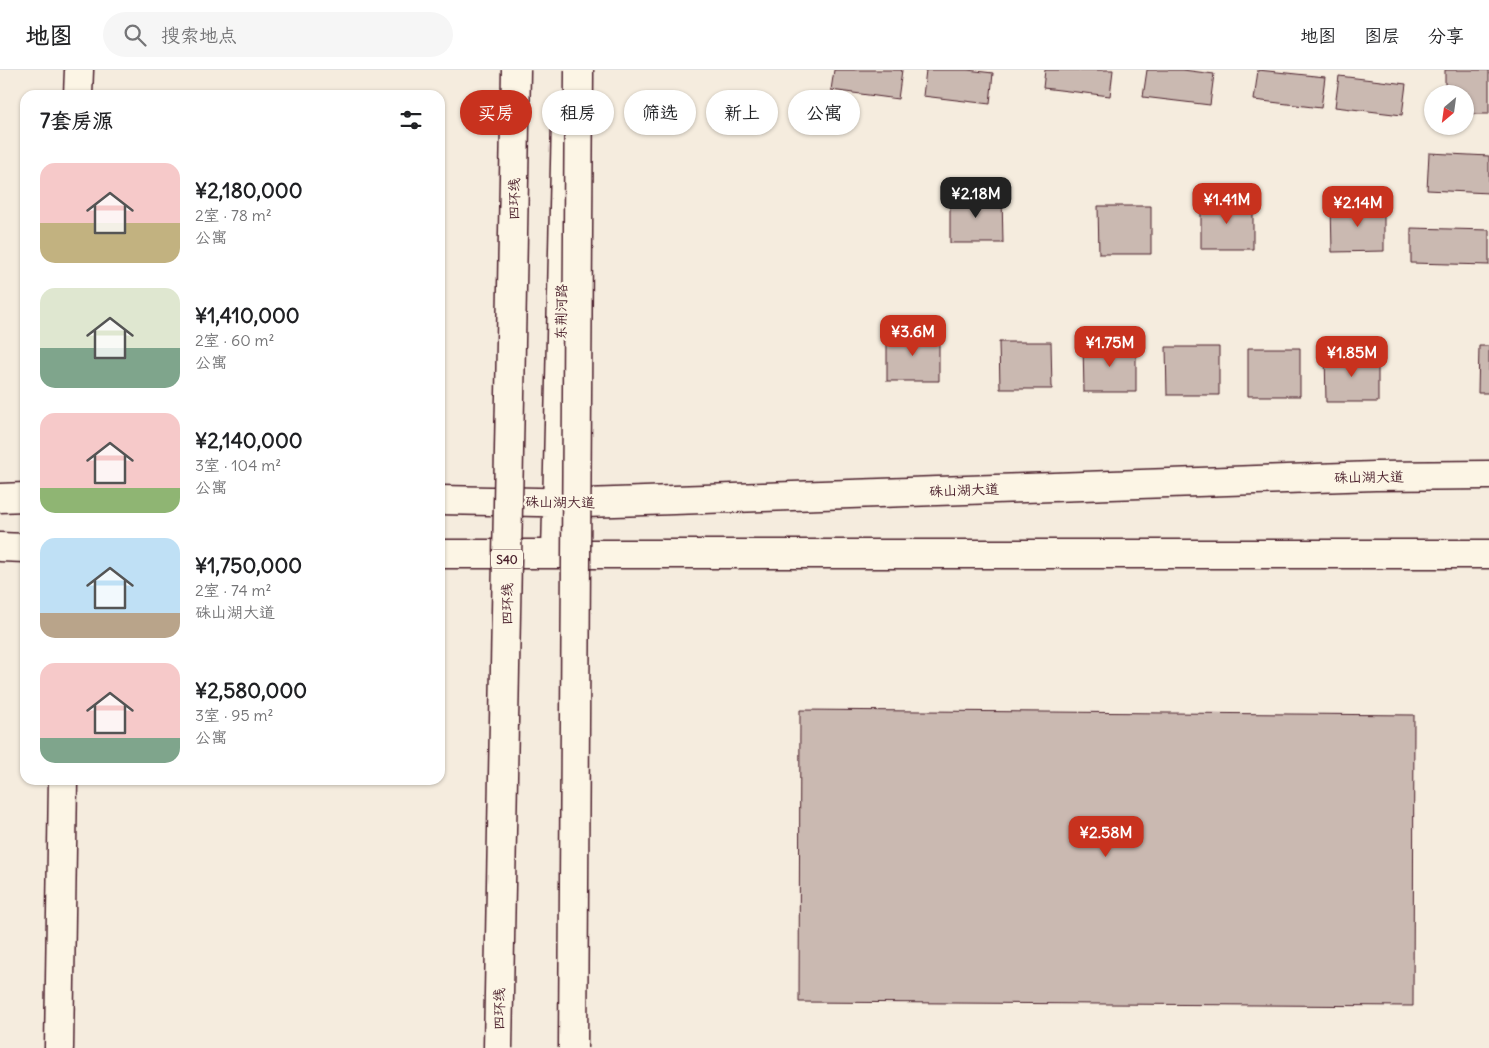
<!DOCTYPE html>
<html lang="zh">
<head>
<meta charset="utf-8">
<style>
  :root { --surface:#fff; --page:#f6f6f6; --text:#202124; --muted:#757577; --line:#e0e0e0; --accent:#c8321e }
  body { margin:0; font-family:Delius,"LXGW WenKai TC",sans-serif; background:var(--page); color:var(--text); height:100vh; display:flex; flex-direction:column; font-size:19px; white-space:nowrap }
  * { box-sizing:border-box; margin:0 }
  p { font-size:16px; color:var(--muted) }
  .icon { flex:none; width:28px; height:28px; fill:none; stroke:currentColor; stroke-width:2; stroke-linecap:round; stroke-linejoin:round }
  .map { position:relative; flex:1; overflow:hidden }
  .sheet { position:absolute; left:20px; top:20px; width:425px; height:695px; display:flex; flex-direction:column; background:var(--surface); border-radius:15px; box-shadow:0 1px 4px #0004 }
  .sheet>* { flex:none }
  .banner { position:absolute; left:460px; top:20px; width:475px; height:45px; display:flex; gap:10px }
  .needle { width:32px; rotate:209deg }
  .fabs { position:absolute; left:1424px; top:15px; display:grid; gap:10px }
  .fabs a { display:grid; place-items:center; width:50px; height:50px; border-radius:50%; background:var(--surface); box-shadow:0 1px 4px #0004; font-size:25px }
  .price { position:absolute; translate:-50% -42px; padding:0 11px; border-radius:10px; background:var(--accent); color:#fff; font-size:16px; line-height:32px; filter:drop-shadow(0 1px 2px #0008) }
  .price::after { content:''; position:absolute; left:50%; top:30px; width:15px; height:11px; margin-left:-8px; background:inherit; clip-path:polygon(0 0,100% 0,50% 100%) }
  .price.selected { background:#222; color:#fff }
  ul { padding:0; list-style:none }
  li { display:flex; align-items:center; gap:15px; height:125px; padding:0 20px }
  li span { display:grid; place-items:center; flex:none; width:140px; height:100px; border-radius:15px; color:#555 }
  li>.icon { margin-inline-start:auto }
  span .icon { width:60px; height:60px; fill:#fffc; stroke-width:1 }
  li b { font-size:21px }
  h2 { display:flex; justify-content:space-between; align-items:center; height:60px; padding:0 20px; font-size:21px }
  .pill { padding:0 18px; border-radius:22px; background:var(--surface); box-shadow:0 1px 4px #0004; font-size:18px; line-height:45px }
  .pill.selected { background:var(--accent); color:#fff }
  header { display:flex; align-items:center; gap:30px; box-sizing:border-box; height:70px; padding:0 25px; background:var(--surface); border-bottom:1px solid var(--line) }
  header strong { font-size:24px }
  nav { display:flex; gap:28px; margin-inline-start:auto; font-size:18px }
  .search { width:350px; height:45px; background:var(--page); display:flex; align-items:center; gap:12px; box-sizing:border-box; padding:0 18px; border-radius:28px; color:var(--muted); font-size:19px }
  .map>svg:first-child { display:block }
  .building { fill:#cab9b1; stroke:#4a1f2b }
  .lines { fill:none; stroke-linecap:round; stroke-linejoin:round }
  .minor-casing { stroke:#4a1f2b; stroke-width:31 }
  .major-casing { stroke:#4a1f2b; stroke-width:31 }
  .minor { stroke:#fcf5e5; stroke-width:28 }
  .major { stroke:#fcf5e5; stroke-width:28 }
  .highway-bridge-casing { stroke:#4a1f2b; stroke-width:31; stroke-linecap:butt }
  .highway-bridge { stroke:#fcf5e5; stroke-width:28 }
  .labels { text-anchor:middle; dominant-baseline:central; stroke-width:4.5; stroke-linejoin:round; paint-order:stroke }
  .shield { fill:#fcf5e5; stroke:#7f5f63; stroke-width:1 }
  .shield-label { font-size:12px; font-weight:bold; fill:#4a1f2b }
  .street-label { font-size:14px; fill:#4a1f2b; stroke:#fcf5e5 }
</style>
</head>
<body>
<header>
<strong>地图</strong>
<div class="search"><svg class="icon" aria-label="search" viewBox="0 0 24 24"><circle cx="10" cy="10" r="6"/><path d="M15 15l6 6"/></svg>搜索地点</div>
<nav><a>地图</a><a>图层</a><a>分享</a></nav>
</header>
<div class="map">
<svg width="1489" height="978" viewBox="0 0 1489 978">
  <rect width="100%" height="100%" fill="#f5ecde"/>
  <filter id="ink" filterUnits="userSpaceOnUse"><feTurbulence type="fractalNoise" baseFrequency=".02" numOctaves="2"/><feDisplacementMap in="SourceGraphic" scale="10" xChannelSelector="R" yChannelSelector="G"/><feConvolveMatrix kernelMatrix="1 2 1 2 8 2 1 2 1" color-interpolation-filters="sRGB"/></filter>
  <g filter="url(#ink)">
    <!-- building -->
    <path class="building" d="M834,0H902L898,29L831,20Z
      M926,0H967L993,3L990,34L923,26Z
      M1045,0H1113L1110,26L1043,18Z
      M1147,0H1183L1214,4L1210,35L1143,27Z
      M1258,0L1325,7L1321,38L1254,30Z
      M1445,0H1489V44H1465V24H1445Z
      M1339,6L1406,14L1402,45L1335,37Z
      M1428,31H1432V43H1428Z
      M1429,83L1489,86V123L1427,120Z
      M950,125H1002L1003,173H950Z
      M1201,131H1253V179H1201Z
      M1331,134H1384V181L1332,182Z
      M1098,136H1151V184H1099Z
      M1411,158L1489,160V195L1411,193Z
      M887,263H939V311H887Z
      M999,272H1051L1052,319H1000Z
      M1083,274H1136V322H1084Z
      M1479,276H1489V323H1478Z
      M1166,277H1219V325H1167Z
      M1248,278H1300V326H1248Z
      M1325,284H1378V332H1326Z
      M800,640L1414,645L1413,936L799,932Z"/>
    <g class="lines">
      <defs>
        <path id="minor" d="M78,25L79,0
          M59,978L63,710"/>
        <path id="major" d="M0,428L25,427
          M440,430L585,433L1375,406L1489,405
          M0,477L25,478
          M440,484H1489
          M556,484L566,51"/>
      </defs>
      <!-- minor casing -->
      <use href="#minor" class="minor-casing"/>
      <!-- major casing -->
      <use href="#major" class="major-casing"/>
      <!-- minor -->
      <use href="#minor" class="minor"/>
      <!-- major -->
      <use href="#major" class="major"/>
      <defs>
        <path id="highway-bridge" d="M498,978L516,0
          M573,978L579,0"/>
      </defs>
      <!-- highway-bridge casing -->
      <use href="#highway-bridge" class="highway-bridge-casing"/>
      <!-- highway-bridge -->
      <use href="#highway-bridge" class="highway-bridge"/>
    </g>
  </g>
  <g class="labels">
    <!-- shield labels -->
    <rect class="shield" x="491" y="479.5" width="32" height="19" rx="4"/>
    <g class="shield-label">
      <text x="507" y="489">S40</text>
    </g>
    <!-- street labels -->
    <g class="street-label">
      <text transform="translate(514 129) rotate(-89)">四环线</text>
      <text transform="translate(561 242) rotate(-89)">东荆河路</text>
      <text transform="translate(1369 407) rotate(-1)">硃山湖大道</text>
      <text transform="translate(964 420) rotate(-2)">硃山湖大道</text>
      <text transform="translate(560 432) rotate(1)">硃山湖大道</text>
      <text transform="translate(507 534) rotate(-89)">四环线</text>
      <text transform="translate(499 939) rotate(-89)">四环线</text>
    </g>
  </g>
</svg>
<div class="fabs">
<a><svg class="needle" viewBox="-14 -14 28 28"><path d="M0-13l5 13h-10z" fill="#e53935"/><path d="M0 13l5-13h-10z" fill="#757577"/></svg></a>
</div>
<b class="price selected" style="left:976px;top:149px">¥2.18M</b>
<b class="price" style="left:1227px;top:155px">¥1.41M</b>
<b class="price" style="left:1358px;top:158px">¥2.14M</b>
<b class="price" style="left:913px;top:287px">¥3.6M</b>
<b class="price" style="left:1110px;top:298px">¥1.75M</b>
<b class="price" style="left:1352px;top:308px">¥1.85M</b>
<b class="price" style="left:1106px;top:788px">¥2.58M</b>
<div class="banner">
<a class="pill selected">买房</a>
<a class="pill">租房</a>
<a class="pill">筛选</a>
<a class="pill">新上</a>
<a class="pill">公寓</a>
</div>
<section class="sheet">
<h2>7套房源<svg class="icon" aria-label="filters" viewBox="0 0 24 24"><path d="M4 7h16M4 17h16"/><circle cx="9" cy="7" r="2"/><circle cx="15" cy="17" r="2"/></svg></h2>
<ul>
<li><span style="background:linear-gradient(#f6c9c9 60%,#c2b280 0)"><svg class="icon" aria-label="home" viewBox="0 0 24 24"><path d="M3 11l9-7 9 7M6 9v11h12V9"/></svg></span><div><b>¥2,180,000</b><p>2室 · 78 m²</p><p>公寓</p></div></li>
<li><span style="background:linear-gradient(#dfe7d0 60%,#7fa58c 0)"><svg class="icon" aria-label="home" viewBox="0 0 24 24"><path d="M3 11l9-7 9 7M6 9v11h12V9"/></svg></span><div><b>¥1,410,000</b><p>2室 · 60 m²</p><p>公寓</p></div></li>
<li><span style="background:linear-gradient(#f6c9c9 75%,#8fb573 0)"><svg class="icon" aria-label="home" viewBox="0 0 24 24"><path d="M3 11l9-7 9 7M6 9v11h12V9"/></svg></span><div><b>¥2,140,000</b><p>3室 · 104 m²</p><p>公寓</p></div></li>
<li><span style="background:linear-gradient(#bfe0f5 75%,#b9a48a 0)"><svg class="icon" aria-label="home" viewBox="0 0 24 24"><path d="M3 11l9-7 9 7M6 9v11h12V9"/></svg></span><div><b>¥1,750,000</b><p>2室 · 74 m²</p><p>硃山湖大道</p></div></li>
<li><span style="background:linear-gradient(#f6c9c9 75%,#7fa58c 0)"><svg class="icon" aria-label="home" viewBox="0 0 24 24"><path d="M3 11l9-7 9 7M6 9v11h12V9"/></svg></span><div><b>¥2,580,000</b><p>3室 · 95 m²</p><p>公寓</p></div></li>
</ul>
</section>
</div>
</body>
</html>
